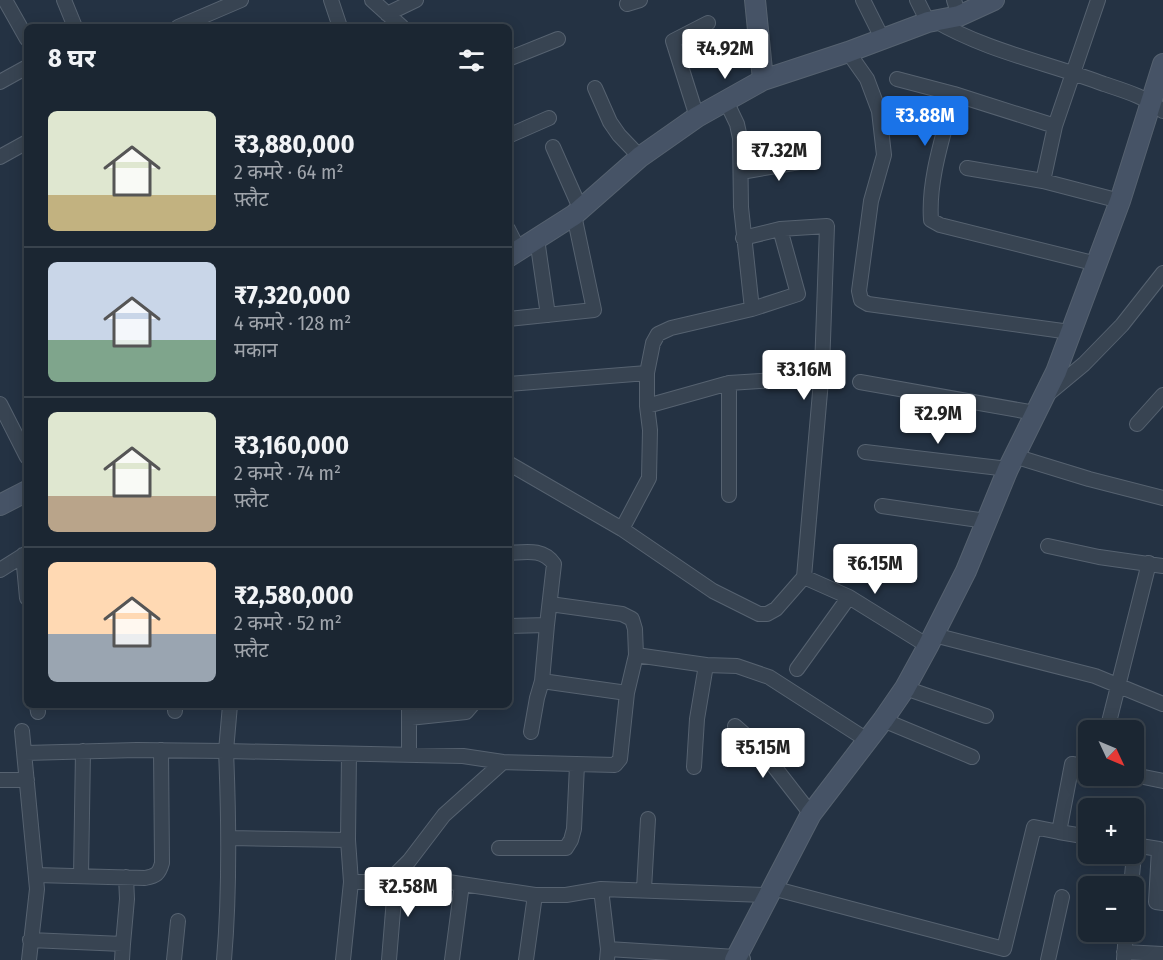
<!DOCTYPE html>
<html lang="hi">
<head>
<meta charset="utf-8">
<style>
  :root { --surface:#1b2632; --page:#242e3a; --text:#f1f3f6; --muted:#a0a5ac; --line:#39434d; --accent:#1a73e8 }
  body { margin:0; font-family:"Fira Sans Condensed","Noto Sans Devanagari",sans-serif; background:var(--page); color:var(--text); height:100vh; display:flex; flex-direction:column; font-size:22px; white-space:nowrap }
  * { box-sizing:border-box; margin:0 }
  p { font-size:20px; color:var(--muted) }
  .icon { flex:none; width:33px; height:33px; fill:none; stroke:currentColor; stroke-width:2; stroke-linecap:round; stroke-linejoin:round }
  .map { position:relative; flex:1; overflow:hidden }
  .sheet { position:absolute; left:24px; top:24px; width:488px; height:684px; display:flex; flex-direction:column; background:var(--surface); border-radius:9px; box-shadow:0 3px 15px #0003,0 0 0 2px var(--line) }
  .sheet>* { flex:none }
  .needle { width:39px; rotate:134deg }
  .controls { position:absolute; left:1078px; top:720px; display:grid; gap:12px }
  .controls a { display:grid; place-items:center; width:66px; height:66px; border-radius:9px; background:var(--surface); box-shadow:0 3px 15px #0003,0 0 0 2px var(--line); font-size:30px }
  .price { position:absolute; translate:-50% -51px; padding:0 14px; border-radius:6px; background:#fff; color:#222; font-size:20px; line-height:39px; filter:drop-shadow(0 2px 3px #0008) }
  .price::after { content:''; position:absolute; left:50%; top:36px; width:18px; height:14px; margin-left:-9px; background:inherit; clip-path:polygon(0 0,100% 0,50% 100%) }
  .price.on { background:var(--accent); color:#fff }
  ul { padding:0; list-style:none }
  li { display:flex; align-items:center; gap:18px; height:150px; padding:0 24px }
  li+li { border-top:2px solid var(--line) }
  li span { display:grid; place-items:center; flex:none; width:168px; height:120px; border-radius:9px; color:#555 }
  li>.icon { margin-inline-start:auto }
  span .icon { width:72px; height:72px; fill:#fffc; stroke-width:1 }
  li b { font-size:26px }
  h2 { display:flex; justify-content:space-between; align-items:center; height:72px; padding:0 24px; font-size:26px }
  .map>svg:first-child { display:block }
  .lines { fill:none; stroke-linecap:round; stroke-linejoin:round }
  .street-casing { stroke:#566270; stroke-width:16 }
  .secondary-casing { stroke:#566270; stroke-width:22 }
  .street { stroke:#384452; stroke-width:14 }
  .secondary { stroke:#465366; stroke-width:20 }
</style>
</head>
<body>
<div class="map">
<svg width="1163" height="960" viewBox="0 0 1163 960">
  <rect width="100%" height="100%" fill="#243243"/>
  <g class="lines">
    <defs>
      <path id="street" d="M5,0L27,39
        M64,0L75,27
        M331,0L340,27
        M372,0L402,27
        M863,0L882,38
        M917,0L928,22
        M954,0L959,16
        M627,4L640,0
        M387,14L416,0
        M934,20C986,51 1048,63 1104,84C1125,91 1146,97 1163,111
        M178,27L241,0
        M848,52L867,79L879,111L884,155L871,201L859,291L861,300L868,304L1070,332
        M508,59L558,39
        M897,79L954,94L1055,126L1098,0
        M0,82L27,67
        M595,88L610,122L619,135L640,157
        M954,94C944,134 928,179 931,220L940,225L1097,264
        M726,101L737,124L740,138L741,207L752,309
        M697,117L673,41L708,23
        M508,136L549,118
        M553,147L580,208
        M0,157L27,142
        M967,168L1043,181L1120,201
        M741,172L811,160
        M1043,181L1055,126
        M508,229L519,251
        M743,238L780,229
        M537,239L548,315
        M508,319L594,310L574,215
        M647,373V406L729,383L822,377
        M860,382L1035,413
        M729,383V495
        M508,384L647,373L653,343L658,334L671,328L752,309L798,294L780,229L827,226L822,369L804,577L776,609L767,614H759L713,591L622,529L508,463
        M1049,393L1084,364L1122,325L1163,273
        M0,404L27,457
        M1137,424L1163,395
        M865,452L1008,469
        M1014,456L1089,479L1163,498
        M882,506L986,521
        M622,529L649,478L650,430L647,406
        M1048,546L1099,557L1163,566
        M508,553C526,552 543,548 554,564L547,625
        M23,555L27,598
        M0,570L27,553
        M804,577L849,597L928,646
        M550,604L622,614L632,619L635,629L636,655
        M508,626L547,625L542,681L627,693
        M934,635L1095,676L1163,704
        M797,669L849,597
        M905,688L986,716
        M37,705L38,712
        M230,705L226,751L463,756L503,762L615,765L620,759L627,693L636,655L706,665L737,666L769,677L867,740
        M409,705V755
        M175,711V705
        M409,718L466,712L472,705
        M883,720L972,757
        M735,726L759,747L811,814
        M1107,730L1149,563
        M22,731L37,889L29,960
        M531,732L537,698L542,681
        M25,753L137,750L226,751C229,821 230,890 224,960
        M694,767L697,719L706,665
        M1134,775L1163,781
        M0,780H27
        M1059,832L1089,837
        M230,838L348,840
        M1134,845L1159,849L1156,902L1163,903
        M499,848H566L571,840L574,829L577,765
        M36,875L145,878C156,876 159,874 162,863L161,750
        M81,876L83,751
        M351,882H372L396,874L409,861L444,815L503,762
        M1131,886L1135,845
        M772,888L1004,949L1034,827L1059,832L1072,764L1089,767
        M601,889L608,949
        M644,889L648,819
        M30,940L123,944L122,960
        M123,944L127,899L126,877
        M1124,952L1163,954
        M1124,959L1126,932
        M174,960L178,921
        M343,960L351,882L348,840L349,754
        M389,960L396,874L535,895H566L601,889L767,895
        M452,960L462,884
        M526,960L535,895
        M607,960L608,949L736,957L743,959
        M1048,960L1062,897"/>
      <path id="secondary" d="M755,0L763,80
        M508,257L574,215L640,157L697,117L763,80L848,52L928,22L959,16L994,0
        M0,505L27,491
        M735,960L811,814L883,720L905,688L928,646L966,571L1008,469L1056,372L1120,201L1163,64"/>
    </defs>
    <!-- street casing -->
    <use href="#street" class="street-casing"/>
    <!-- secondary casing -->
    <use href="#secondary" class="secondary-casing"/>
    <!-- street -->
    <use href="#street" class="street"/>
    <!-- secondary -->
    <use href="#secondary" class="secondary"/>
  </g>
</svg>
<div class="controls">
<a><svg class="needle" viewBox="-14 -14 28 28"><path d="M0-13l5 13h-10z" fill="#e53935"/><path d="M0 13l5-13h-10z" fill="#a0a5ac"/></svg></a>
<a>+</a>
<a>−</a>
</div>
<b class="price" style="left:725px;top:80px">₹4.92M</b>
<b class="price on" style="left:925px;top:147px">₹3.88M</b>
<b class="price" style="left:779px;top:182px">₹7.32M</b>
<b class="price" style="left:804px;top:401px">₹3.16M</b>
<b class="price" style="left:938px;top:445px">₹2.9M</b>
<b class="price" style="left:875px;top:595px">₹6.15M</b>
<b class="price" style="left:763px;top:779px">₹5.15M</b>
<b class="price" style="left:408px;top:918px">₹2.58M</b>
<section class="sheet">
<h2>8 घर<svg class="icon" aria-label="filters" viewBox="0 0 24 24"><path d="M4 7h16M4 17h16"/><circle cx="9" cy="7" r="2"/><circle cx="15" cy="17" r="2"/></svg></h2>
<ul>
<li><span style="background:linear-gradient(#dfe7d0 70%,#c2b280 0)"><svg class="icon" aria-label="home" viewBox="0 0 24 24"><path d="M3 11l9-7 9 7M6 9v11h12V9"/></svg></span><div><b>₹3,880,000</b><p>2 कमरे · 64 m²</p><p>फ़्लैट</p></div></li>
<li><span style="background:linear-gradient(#c9d6e8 65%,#7fa58c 0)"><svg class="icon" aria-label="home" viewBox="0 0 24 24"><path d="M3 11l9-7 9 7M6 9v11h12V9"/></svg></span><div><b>₹7,320,000</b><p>4 कमरे · 128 m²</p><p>मकान</p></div></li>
<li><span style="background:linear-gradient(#dfe7d0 70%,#b9a48a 0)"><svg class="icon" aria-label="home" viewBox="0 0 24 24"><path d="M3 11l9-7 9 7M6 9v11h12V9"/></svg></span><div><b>₹3,160,000</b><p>2 कमरे · 74 m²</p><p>फ़्लैट</p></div></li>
<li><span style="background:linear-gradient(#ffd9b3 60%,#9aa5b1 0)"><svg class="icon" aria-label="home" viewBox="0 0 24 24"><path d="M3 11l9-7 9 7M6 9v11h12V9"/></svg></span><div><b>₹2,580,000</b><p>2 कमरे · 52 m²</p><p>फ़्लैट</p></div></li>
</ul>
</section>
</div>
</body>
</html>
